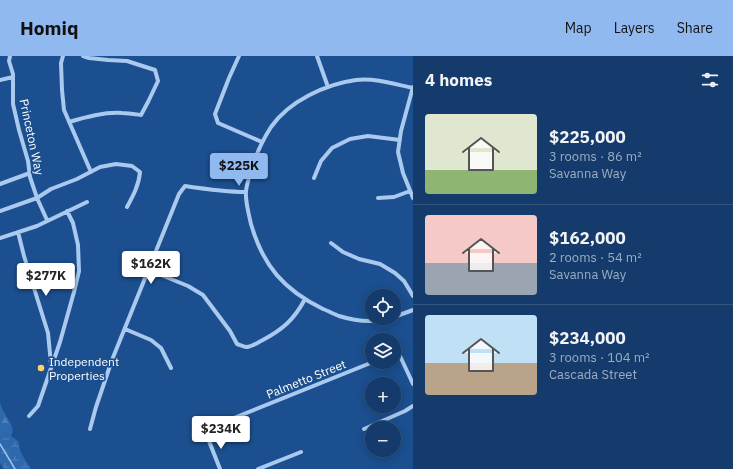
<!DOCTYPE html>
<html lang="en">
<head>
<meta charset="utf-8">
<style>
  :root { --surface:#143b6b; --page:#214673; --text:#f1f3f6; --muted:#9dadc1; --line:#33557e; --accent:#90b9f0 }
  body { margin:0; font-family:"IBM Plex Sans",sans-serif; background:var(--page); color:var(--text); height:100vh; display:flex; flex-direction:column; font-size:15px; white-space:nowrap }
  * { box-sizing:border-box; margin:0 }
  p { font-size:13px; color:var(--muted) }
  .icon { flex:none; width:22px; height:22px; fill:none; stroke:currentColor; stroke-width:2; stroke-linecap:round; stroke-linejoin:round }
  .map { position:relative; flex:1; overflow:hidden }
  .side { display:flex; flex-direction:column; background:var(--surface); width:320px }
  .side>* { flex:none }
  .buttons { position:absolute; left:365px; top:233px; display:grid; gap:8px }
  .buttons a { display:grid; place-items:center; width:36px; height:36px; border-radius:50%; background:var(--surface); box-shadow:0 2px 10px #0003,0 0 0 1px var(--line); font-size:20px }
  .price { position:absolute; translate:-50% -34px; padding:0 9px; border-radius:4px; background:#fff; color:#222; font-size:13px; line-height:26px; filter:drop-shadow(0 1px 2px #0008) }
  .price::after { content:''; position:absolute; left:50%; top:24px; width:12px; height:9px; margin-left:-6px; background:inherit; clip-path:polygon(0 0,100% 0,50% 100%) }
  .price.on { background:var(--accent); color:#111 }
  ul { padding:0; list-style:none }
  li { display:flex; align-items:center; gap:12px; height:100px; padding:0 12px }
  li+li { border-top:1px solid var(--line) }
  li span { display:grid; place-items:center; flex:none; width:112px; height:80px; border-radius:4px; color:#555 }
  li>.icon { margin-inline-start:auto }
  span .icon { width:48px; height:48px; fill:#fffc; stroke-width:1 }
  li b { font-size:17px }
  h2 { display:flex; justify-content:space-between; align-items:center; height:48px; padding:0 12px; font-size:17px }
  header { display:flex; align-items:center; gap:24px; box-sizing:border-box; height:56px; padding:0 20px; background:var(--accent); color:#111 }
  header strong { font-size:19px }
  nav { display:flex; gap:22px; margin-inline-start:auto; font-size:14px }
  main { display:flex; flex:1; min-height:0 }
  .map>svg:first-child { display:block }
  .forest { fill:url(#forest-firs) }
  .wetland { fill:url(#wetland-marsh) }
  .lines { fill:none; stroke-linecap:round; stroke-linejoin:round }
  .stream { stroke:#9cc4f0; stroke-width:1.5 }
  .minor { stroke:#a9c9ee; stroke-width:4 }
  .poi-dot { fill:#ffd166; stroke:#1b4f8f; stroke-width:1.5 }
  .labels { text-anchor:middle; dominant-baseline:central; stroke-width:3.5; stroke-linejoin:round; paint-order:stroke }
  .street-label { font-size:12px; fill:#fff; stroke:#1b4f8f }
  .poi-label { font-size:12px; fill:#fff; stroke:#1b4f8f; text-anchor:start }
</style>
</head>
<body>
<header>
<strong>Homiq</strong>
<nav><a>Map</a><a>Layers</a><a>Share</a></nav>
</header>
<main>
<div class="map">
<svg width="413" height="413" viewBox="0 0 413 413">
  <defs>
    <pattern id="forest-firs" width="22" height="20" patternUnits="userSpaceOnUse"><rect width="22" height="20" fill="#2e69ad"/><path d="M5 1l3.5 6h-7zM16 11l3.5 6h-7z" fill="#4d80b9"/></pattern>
    <pattern id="wetland-marsh" width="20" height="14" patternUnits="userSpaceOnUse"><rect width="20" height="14" fill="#2e69ad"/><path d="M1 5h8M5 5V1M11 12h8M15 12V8" fill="none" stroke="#4d80b9"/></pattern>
  </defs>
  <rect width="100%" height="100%" fill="#1b4f8f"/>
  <!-- forest -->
  <path class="forest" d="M0,347C1,350 2,353 4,356C8,364 16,372 11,380H8L0,384Z"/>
  <!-- wetland -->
  <path class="wetland" d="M8,380H11L18,385L21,397L31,413H4L0,407V384Z"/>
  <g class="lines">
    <!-- stream -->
    <path class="stream" d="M0,388L15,413"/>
    <!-- minor -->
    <path class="minor" d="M10,0L9,5L13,18V48L19,74L28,105L30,121L37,142L47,164
      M63,0L61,7L62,34L64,54L91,116
      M239,0L229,22L215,58L218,67L262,86
      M317,0L328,31
      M0,24L13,21
      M413,31L401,75L398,96L403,117L413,142
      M69,66C86,61 104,56 122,57C128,57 134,58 141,59L148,46L158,25L155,14L127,5L108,4L89,2L83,0
      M314,122L321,105L332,92L350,83L368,80L400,84
      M0,128L30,117
      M378,142L394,141L410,135
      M0,155L37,142L51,133L77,123L100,111L116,108L132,110L140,116C139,129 133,140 127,151
      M18,176L24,200L48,277L51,308
      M0,182L37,170L87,146
      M331,187L343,196L359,203L380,208L395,217L404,225L413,240
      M149,214L188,230L203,239L230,275L237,288C240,289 244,291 246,291C251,291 257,287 261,285C282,274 294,264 305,243
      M394,261L413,254
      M390,262C374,267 355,265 339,260C334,258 328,255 323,253C284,234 263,210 251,168C249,159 245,145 246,135C247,126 251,115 254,106C258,94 264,82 271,71C289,45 326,28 356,24C376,22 394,28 413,32
      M125,273L151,284L161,292L171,312
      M394,300H400L413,328
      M29,360L38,350L60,286L74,236L79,215L78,189L73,167L67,155
      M90,373L96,351L112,304L179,138L185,130C205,133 225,136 246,136
      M364,373L405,355L413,350
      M220,413L207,380L209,372L373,306
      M258,413L301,396"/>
  </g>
  <!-- markers -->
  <circle class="poi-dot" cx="41" cy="312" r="4"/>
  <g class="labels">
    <!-- street labels -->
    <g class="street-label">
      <text transform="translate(32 81) rotate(78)">Princeton Way</text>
      <text transform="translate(306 323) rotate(-22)">Palmetto Street</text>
    </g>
    <!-- poi labels -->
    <g class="poi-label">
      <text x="49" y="305">Independent<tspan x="49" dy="14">Properties</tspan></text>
    </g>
  </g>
</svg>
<div class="buttons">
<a><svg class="icon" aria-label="locate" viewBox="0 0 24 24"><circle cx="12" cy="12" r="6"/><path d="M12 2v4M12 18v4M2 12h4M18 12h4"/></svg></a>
<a><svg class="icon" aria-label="layers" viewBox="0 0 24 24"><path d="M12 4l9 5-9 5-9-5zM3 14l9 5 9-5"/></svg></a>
<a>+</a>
<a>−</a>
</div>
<b class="price on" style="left:239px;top:131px">$225K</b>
<b class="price" style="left:151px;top:229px">$162K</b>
<b class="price" style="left:46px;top:241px">$277K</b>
<b class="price" style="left:221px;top:394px">$234K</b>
</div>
<section class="side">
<h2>4 homes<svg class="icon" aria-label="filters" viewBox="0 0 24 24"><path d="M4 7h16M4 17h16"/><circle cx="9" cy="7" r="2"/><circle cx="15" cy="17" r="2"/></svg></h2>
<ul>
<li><span style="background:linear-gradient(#dfe7d0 70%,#8fb573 0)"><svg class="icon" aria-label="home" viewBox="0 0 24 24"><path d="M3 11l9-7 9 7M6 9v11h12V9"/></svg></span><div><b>$225,000</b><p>3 rooms · 86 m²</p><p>Savanna Way</p></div></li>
<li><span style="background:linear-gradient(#f6c9c9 60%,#9aa5b1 0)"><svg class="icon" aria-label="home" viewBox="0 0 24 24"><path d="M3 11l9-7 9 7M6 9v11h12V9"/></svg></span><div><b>$162,000</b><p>2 rooms · 54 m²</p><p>Savanna Way</p></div></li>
<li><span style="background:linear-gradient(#bfe0f5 60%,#b9a48a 0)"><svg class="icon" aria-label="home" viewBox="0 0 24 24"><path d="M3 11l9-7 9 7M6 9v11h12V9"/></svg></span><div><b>$234,000</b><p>3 rooms · 104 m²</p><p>Cascada Street</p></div></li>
</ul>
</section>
</main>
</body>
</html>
